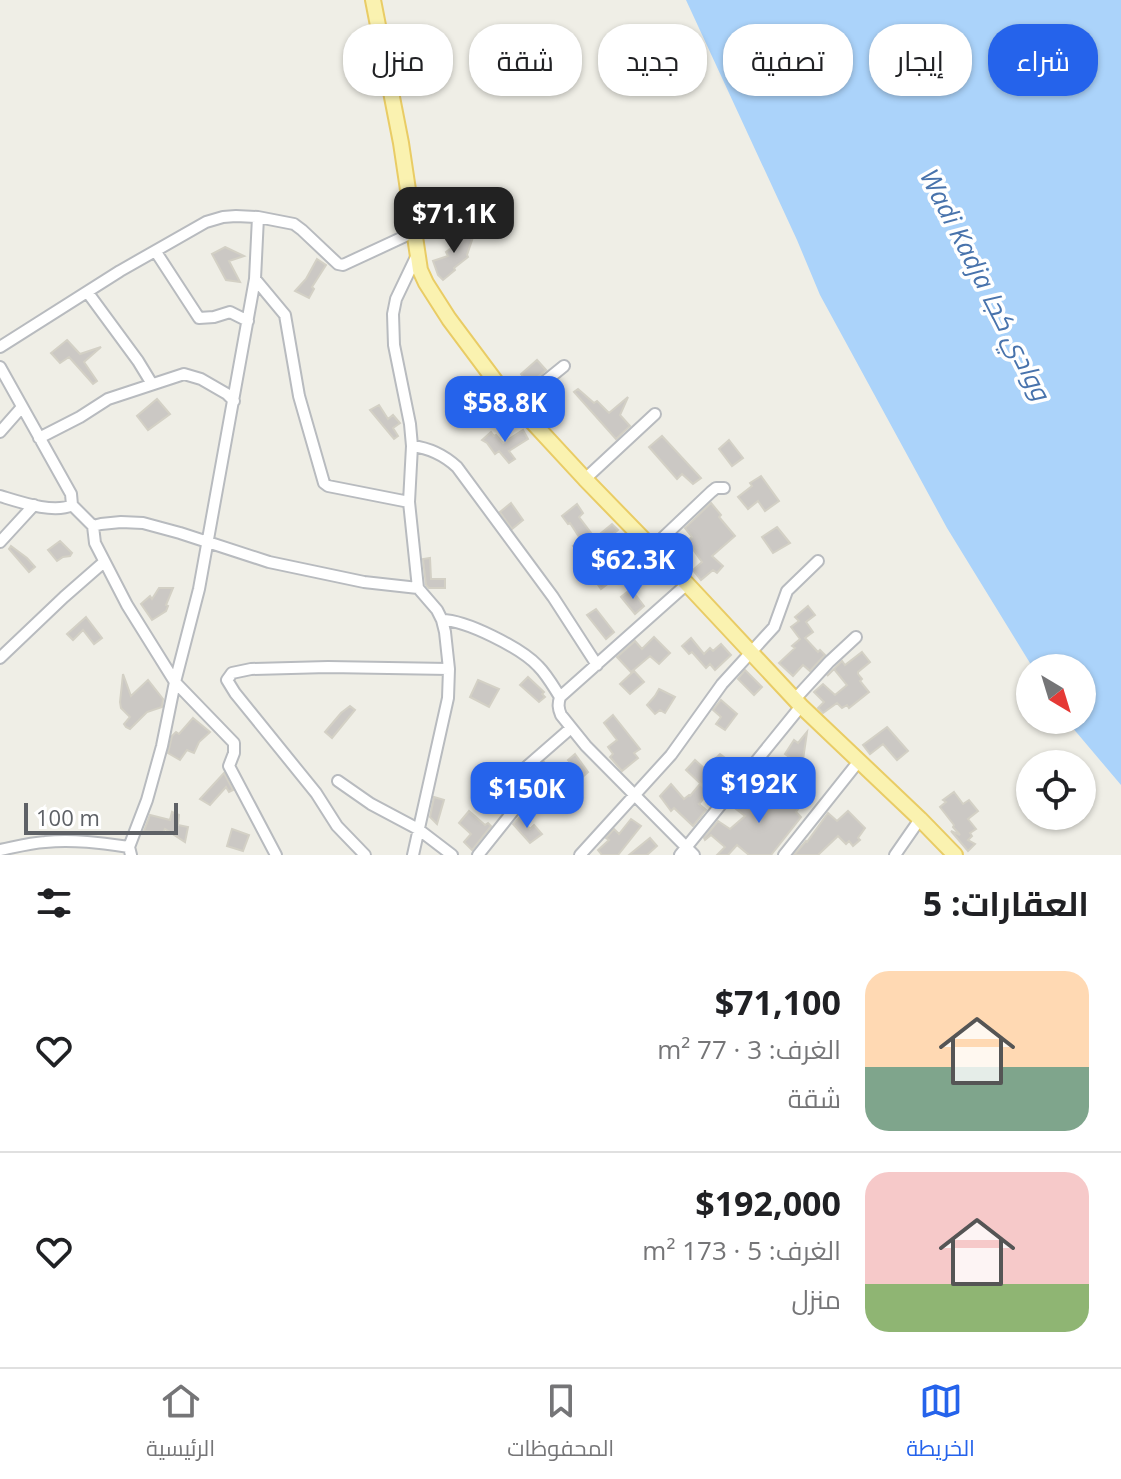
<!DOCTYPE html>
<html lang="ar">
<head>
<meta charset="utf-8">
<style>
  :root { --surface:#fff; --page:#f6f6f6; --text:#202124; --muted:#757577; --line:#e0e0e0; --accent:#2563eb }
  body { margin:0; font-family:"Open Sans",Cairo,sans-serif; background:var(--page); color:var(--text); direction:rtl; height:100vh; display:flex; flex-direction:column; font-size:30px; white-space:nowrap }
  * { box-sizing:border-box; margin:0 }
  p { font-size:26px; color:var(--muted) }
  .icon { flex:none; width:44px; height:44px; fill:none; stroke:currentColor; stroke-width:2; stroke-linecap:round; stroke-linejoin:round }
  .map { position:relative; height:855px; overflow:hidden; direction:ltr }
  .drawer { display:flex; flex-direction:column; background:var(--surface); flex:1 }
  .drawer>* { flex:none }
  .banner { position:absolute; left:24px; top:24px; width:1074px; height:72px; direction:rtl; display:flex; gap:16px }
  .needle { width:52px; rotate:142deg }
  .buttons { position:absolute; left:1016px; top:654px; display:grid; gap:16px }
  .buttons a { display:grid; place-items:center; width:80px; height:80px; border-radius:50%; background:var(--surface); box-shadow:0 2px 6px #0004; font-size:40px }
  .scale { position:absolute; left:24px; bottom:20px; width:154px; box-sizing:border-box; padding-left:8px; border:4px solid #5e6166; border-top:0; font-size:22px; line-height:28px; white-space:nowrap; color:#5e6166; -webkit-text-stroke:6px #fff; paint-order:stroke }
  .price { position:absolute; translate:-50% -68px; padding:0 18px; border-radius:16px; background:var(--accent); color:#fff; font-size:26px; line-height:52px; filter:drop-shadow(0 2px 4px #0008) }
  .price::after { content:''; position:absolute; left:50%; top:48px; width:24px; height:18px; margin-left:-12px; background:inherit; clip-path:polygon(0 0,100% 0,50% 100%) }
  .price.on { background:#222; color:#fff }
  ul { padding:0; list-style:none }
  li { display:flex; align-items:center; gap:24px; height:200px; padding:0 32px }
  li+li { border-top:2px solid var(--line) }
  li span { display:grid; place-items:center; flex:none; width:224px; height:160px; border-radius:24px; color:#555 }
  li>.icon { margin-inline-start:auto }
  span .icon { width:96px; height:96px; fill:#fffc; stroke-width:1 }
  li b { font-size:34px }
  h2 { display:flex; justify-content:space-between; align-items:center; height:96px; padding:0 32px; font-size:34px }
  .tag { padding:0 28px; border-radius:32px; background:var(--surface); box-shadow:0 2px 6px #0004; font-size:28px; line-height:72px }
  .tag.on { background:var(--accent); color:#fff }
  .tabs { display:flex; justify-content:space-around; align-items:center; height:112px; border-top:2px solid var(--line); background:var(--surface); font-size:22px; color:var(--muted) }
  .tabs a { display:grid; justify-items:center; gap:4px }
  .tabs .on { color:var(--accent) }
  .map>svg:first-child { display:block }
  .water { fill:#abd3fa }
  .building { fill:#cbc8c4; stroke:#d3d0c5; stroke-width:2 }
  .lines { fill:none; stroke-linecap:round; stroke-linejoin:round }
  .minor-casing { stroke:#b8bbbf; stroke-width:14 }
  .major-casing { stroke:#e9cc65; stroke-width:18 }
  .minor { stroke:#fff; stroke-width:10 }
  .major { stroke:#faf2b0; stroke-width:14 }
  .labels { text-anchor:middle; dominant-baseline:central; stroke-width:7; stroke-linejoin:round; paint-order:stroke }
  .water-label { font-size:26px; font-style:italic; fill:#4873ac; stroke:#fff }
</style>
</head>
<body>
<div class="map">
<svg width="1121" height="855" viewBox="0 0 1121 855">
  <rect width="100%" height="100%" fill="#efeee6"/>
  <!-- water -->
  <path class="water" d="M686,0H1121V785L1066,720H1082V668H1033L947,528L820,295L797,240Z"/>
  <!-- building -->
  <path class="building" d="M445,232L457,239L460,232L473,237L467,255L468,257L454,268L455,270L443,280L438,275L433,261L448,256L446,252L455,245Z
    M225,247L244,256L229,261L240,282L226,280L212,254Z
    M317,259L326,265L312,287L314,289L309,298L295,291L306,279Z
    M67,340L80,354L101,347L84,362L97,381L93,384L69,357L60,363L51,353Z
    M537,360L546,370L529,384L521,374Z
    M578,389L594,403L597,401L609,413L628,397L620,415L630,426L616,439L574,392Z
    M157,399L170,414L148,430L137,416Z
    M379,405L388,419L393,415L400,423L393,428L398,436L394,439L370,410Z
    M523,430L528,439L509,451L515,459L509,463L499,451L495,454L487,443L482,440L491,432L494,436L496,435L503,443Z
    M662,436L701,478L693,484L682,474L677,479L649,447Z
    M729,440L743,458L732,466L719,449Z
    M761,476L779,501L765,511L758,501L748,509L738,497L752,486L750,483Z
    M511,503L523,520L512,529L500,512Z
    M711,503L721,515L719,517L735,536L712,556L723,566L717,573L713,570L701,580L693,570L702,562L692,548L678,559L673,551L692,537L685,528Z
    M577,504L583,513L579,517L595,538L612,524L618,530L590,553L604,571L618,561L625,569L637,559L642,566L619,584L614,579L601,589L594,579L598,576L573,546L581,540L570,523L568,524L562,516Z
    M777,527L790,543L773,553L762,537Z
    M60,541L72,553L70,556L63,557L57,561L48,550Z
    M11,546L27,558L35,567L29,572L9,549Z
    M430,558L431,579H445V588H429L426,585L423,559Z
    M159,588H173L166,605L168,606L166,611L152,620L141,604L150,596L152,599Z
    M631,589L644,606L635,614L621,597Z
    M808,606L815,615L806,622L813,632L805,638L818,652L820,650L825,655L810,671L803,665L793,676L779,663L795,648L792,646L800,639L791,627L799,621L795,617Z
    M596,609L614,632L606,639L587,615Z
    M86,617L102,638L94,644L83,630L73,640L67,634Z
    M654,637L670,653L659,664L650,656L631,672L617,657L635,641L642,649Z
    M691,638L704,654L710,648L713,651L721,644L731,655L715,670L710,664L706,668L692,652L689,654L682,646Z
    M862,652L870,662L858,672V674L862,679L860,681L869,692L849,708L847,705L842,708L837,703L823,713L818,708L824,702L814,692L823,684L835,695L847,685L834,669L827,676L842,661L845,665Z
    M745,670L762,687L754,695L738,679Z
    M634,671L644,682L630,694L620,684Z
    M123,674L131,696L148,680L163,699L162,707L147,712L130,729L126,727L124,724L130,717L121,708L120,702Z
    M528,677L544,692L542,694L545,697L539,702L520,685Z
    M478,680L499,689L489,707L470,697Z
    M659,689L675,697L665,713L660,710L655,714L647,705L655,696Z
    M721,700L737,714L725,730L716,724L721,717L713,710Z
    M350,706L355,710L332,738L325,732L341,713Z
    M613,715L640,749L634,753L638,758L622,771L610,757L613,754L608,747L617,740L604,723Z
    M193,718L210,732L199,742L194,753L187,750L180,760L168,753L172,736L176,732L179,734Z
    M887,727L908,751L897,760L883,744L870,754L863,745Z
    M807,732L803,760L792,759L785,754L794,740L798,743Z
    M575,754L588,772L569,789L571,791L565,796L557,787L555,789L537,768L544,762L559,781L575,768L568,760Z
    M720,754L725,758L702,785L686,770L695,760L705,769Z
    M224,773L233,790L229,792L226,787L210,805L200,799Z
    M671,784L684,799L689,795L690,796L700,784L709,792L699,804L706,810L693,826L674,808L671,811L660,796Z
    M774,786L795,801L793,803L799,808L796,812L801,817L771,855H749L737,845L728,855H717L725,847L711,835L705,840L704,838L718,821L730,829L745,816L731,805L741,793L746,797L740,804L757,810Z
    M954,792L963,804L969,800L978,811L968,819L976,829L970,833L972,836L968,840L975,844L968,851L951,831L960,835L953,827L954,825L940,807L946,802L943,800Z
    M434,797L444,800L437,824L430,817Z
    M469,811L485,825L488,823L491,826L472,850L464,842L471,834L459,823Z
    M848,811L865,828L858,838L860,840L853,846L849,841L846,844L838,836L818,855H794L806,841L807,842L828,813L837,821Z
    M172,812L179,815L178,825L188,827L185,842L165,829L163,833L144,831L150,815L170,820Z
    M520,817L530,829L534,825L542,834L530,843L513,824Z
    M631,819L641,826L618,855H602L598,850L609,840L606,838L614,829L619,834Z
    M232,829L249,835L243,851L227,846Z
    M650,838L657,846L647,855H629Z"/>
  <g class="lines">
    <defs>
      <path id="minor" d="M156,252L199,318L214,317L230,312L248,321
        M255,279L285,315L299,396L324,483L328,486L409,502
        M88,293L138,361L152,384
        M0,347L120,271L206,222L223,217L236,216L258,217L294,224L302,230L338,264L343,265L414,232
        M0,367L71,494L72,505L93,526L95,543L127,605L175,682L234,743V753L229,766L276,855
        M517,404L564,366
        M0,432L22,407
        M39,438L80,417L108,399L184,374L201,379L227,394L234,401
        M412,446C429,448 444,455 457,467L553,597L597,665
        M585,479L655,414
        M0,496C20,502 54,514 72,505
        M93,526L101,524L121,522L143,523L180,533L269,562L364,582L418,588
        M0,542L34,505
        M652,548L711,492L716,488H724
        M687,584L560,697C558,704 558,708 561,715L586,746L694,855
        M442,620C466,620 521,648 538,666C547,675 553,686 560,697
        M0,658L64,597L104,562
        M795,699L829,662L856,637
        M338,781L371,804L418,829L452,855
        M0,850C15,847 30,843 45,842C73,839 101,843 129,847
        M131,855L129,847L147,800L162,746L175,682L199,589L255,279L258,217
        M365,855L337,826L316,793L235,693L227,680L232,673L251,669L328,667L449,669
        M413,855L448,698L449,669L445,632L442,620L437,610L418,588L409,502L412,446L410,424L394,345L393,314L396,299L417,255
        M478,855L518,805L520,799L513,781L516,776L571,728
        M580,855L671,755L722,684L774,627L787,591L818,561
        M680,855L801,706
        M784,855L859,761
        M895,855L920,819"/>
      <path id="major" d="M373,0L401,143L420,270L426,283L449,319L499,386L585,479L687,584L801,706L920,819L955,855"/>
    </defs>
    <!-- minor casing -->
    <use href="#minor" class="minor-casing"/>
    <!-- major casing -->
    <use href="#major" class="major-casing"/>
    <!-- minor -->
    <use href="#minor" class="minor"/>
    <!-- major -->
    <use href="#major" class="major"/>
  </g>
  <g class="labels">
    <!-- water labels -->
    <g class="water-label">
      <text transform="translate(986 284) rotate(63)">Wadi Kadja ووادي كجا</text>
    </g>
  </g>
</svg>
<div class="buttons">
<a><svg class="needle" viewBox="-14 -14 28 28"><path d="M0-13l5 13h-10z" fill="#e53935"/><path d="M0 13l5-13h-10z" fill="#757577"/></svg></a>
<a><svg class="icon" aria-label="locate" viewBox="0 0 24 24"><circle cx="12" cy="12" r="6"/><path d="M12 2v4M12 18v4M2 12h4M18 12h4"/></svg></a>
</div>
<div class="scale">100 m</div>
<b class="price on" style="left:454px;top:255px">$71.1K</b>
<b class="price" style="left:505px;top:444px">$58.8K</b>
<b class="price" style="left:633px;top:601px">$62.3K</b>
<b class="price" style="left:759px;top:825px">$192K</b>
<b class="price" style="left:527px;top:830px">$150K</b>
<div class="banner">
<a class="tag on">شراء</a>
<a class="tag">إيجار</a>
<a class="tag">تصفية</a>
<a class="tag">جديد</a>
<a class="tag">شقة</a>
<a class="tag">منزل</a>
</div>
</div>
<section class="drawer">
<h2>العقارات: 5<svg class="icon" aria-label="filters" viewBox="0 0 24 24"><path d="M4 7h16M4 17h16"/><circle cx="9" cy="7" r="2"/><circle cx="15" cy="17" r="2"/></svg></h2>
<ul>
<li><span style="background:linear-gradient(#ffd9b3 60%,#7fa58c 0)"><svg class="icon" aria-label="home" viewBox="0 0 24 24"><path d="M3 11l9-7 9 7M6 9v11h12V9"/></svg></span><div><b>$71,100</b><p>الغرف: 3 · 77 m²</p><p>شقة</p></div><svg class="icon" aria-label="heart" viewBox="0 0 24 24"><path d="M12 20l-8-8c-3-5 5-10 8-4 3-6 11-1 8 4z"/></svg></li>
<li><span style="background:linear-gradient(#f6c9c9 70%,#8fb573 0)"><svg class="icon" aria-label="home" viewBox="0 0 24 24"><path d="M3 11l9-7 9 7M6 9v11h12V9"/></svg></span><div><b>$192,000</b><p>الغرف: 5 · 173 m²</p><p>منزل</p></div><svg class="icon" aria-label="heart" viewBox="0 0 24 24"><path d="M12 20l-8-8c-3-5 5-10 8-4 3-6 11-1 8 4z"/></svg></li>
</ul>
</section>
<nav class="tabs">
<a class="on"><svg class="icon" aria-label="map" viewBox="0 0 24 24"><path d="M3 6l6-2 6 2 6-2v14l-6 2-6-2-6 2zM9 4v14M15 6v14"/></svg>الخريطة</a>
<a><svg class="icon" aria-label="saved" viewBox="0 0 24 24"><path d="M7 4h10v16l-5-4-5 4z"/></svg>المحفوظات</a>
<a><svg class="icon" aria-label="home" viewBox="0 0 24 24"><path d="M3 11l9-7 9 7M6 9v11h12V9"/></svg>الرئيسية</a>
</nav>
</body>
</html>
